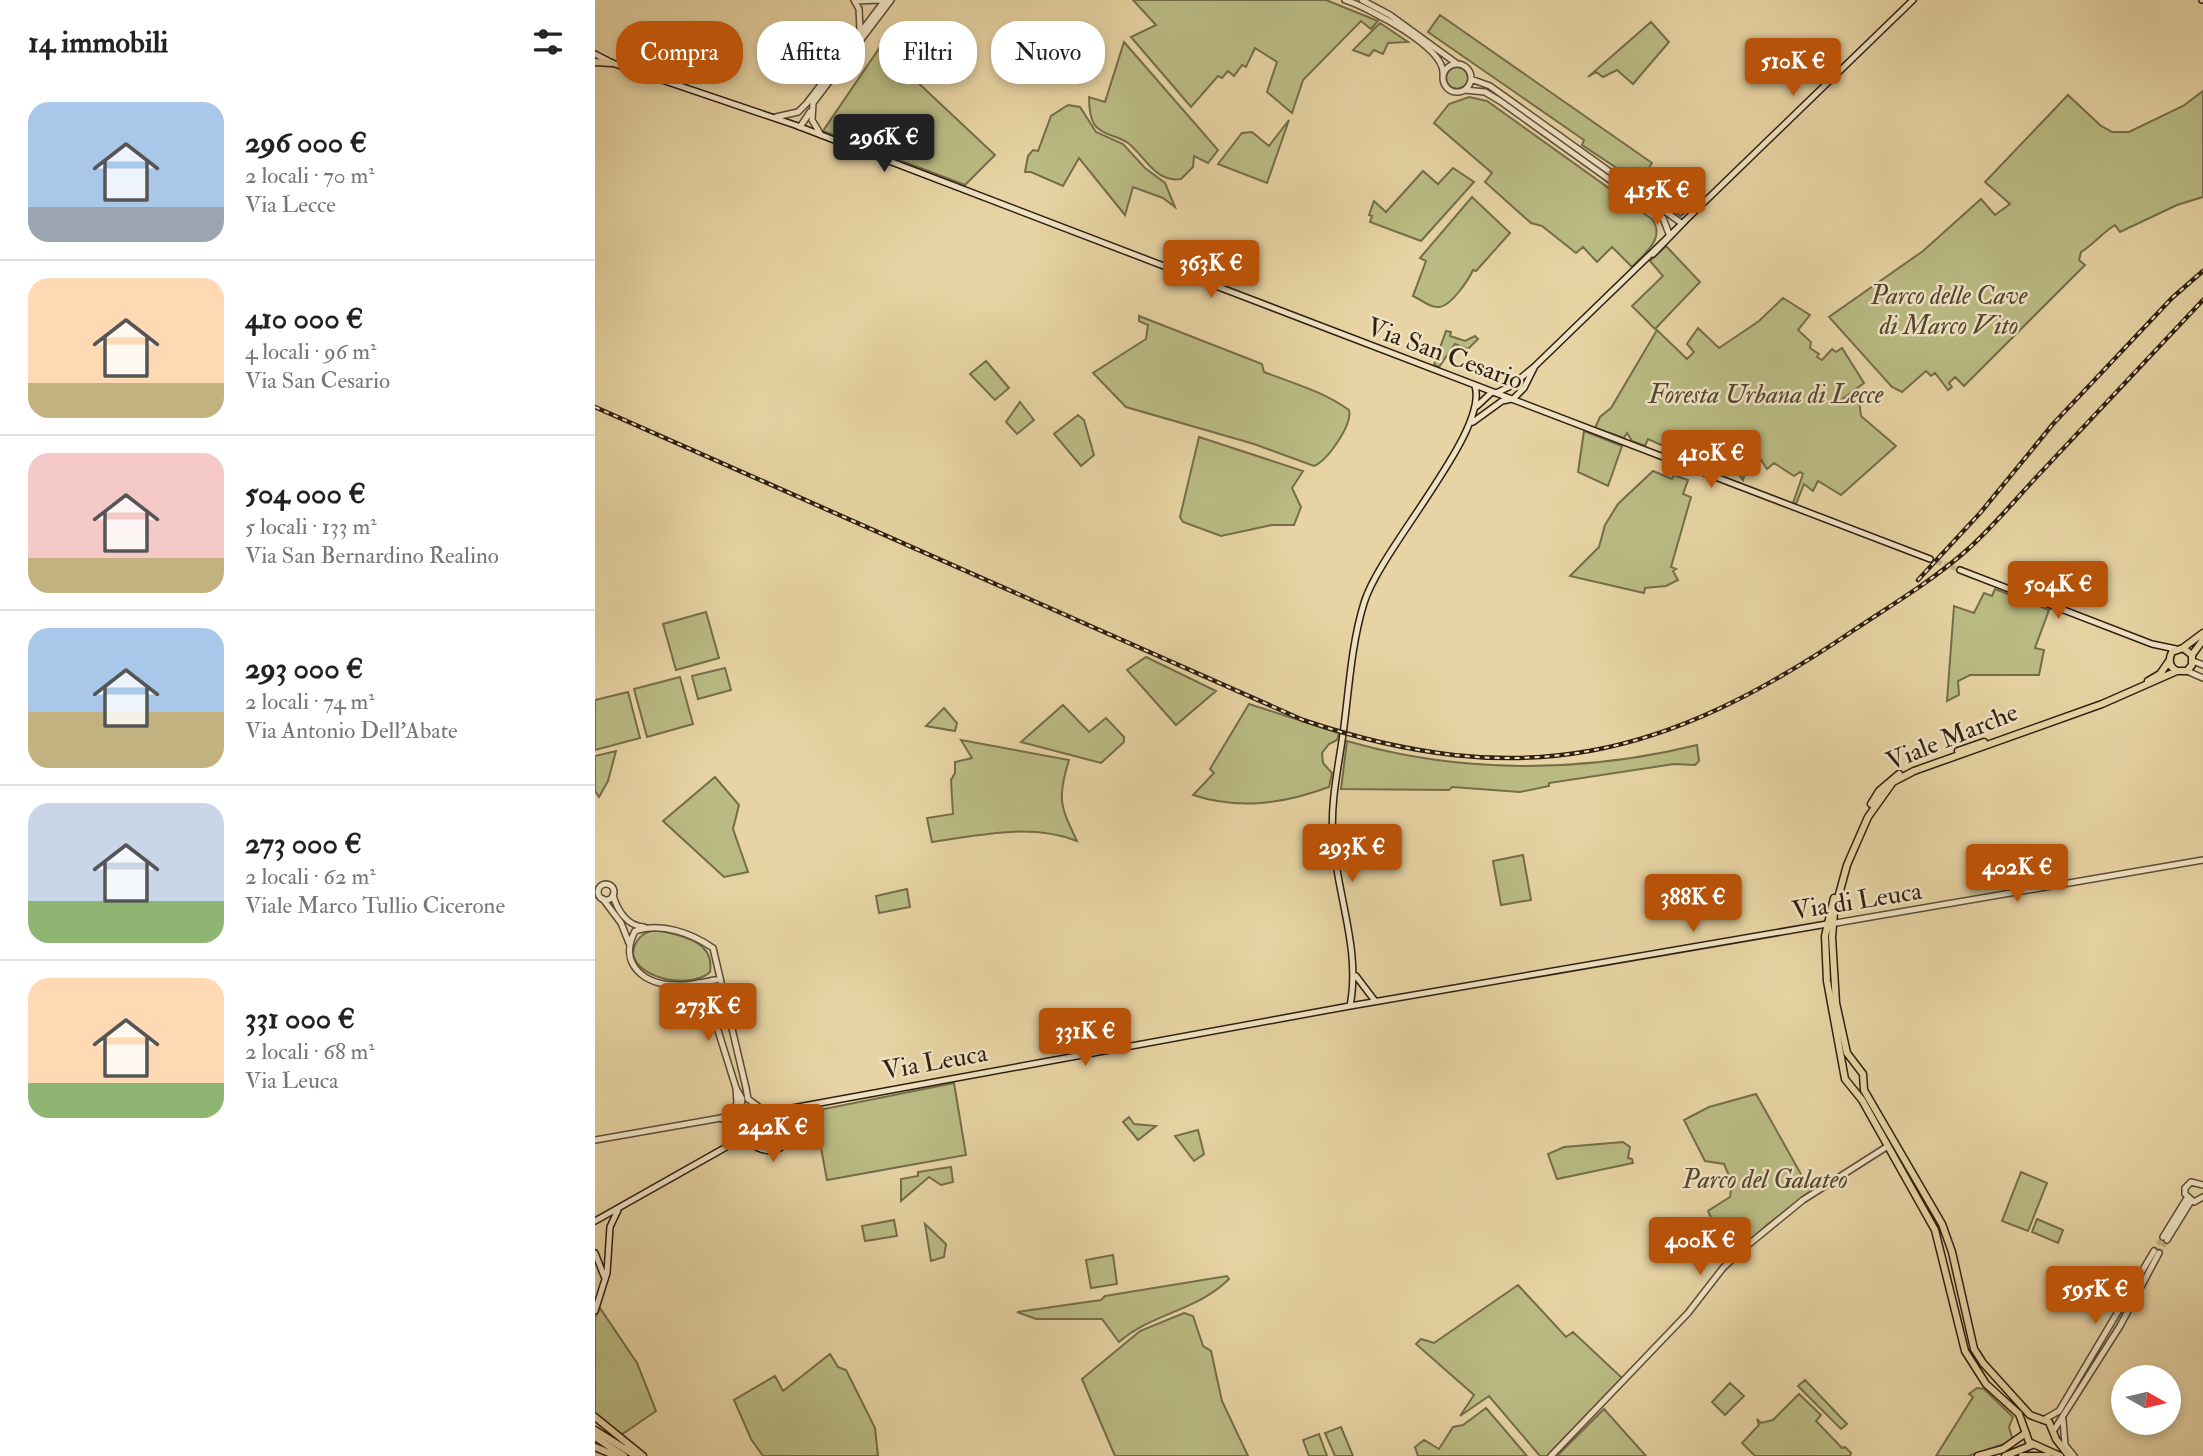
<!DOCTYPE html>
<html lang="it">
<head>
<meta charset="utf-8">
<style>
  :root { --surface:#fff; --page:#f2f2f2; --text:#222; --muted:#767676; --line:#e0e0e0; --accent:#b45309 }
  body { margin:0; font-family:"IM FELL Double Pica",serif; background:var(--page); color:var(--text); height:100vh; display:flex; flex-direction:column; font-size:26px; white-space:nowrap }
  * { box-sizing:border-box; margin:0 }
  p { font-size:23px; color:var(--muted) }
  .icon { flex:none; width:38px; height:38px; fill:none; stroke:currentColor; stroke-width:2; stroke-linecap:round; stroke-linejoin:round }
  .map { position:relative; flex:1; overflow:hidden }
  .details { display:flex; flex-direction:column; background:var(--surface); width:595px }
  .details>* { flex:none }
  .top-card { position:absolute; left:21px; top:21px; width:665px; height:63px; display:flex; gap:14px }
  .needle { width:46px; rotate:98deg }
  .fabs { position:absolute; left:1516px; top:1365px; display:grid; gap:14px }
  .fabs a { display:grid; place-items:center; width:70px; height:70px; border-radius:50%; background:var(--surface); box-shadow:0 4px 10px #0003; font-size:35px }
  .price { position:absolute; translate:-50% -60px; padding:0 16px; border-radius:7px; background:var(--accent); color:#fff; font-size:23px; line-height:46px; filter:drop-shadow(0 2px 4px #0008) }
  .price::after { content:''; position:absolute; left:50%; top:42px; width:21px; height:16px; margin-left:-10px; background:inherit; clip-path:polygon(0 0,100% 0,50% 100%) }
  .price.on { background:#222; color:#fff }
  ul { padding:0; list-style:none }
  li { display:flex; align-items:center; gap:21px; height:175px; padding:0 28px }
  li+li { border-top:2px solid var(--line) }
  li span { display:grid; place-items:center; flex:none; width:196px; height:140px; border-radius:21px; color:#555 }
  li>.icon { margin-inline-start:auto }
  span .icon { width:84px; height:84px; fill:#fffc; stroke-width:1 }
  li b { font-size:30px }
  h2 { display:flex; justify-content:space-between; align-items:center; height:84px; padding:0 28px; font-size:30px }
  .pill { padding:0 24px; border-radius:28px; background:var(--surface); box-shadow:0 4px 10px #0003; font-size:24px; line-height:63px }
  .pill.on { background:var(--accent); color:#fff }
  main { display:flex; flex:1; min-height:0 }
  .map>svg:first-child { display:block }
  .green { fill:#babb83; stroke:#746d4a; stroke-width:2 }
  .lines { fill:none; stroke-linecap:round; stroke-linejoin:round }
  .tertiary-tunnel { stroke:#c2af86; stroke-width:5; stroke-dasharray:5 2.5; stroke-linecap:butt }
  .secondary-tunnel { stroke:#c2af86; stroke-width:5; stroke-dasharray:5 2.5; stroke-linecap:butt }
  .tertiary-casing { stroke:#5d4c35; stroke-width:8 }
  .secondary-casing { stroke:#2f1f10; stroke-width:8 }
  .primary-casing { stroke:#2f1f10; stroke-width:9 }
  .trunk-casing { stroke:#2f1f10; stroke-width:9 }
  .tertiary { stroke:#efe2c3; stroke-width:5 }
  .secondary { stroke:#efe2c3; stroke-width:5 }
  .primary { stroke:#e7d3a3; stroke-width:6 }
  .trunk { stroke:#e7d3a3; stroke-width:6 }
  .rail-casing { stroke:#2f1f10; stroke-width:4.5 }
  .rail { stroke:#efe2c3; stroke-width:2; stroke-dasharray:5; stroke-linecap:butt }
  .labels { text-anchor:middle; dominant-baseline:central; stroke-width:5; stroke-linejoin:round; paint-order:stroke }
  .park-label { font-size:26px; font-style:italic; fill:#52462d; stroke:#efe2c3 }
  .street-label { font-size:26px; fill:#2f1f10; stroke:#efe2c3 }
</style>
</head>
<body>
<main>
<section class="details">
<h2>14 immobili<svg class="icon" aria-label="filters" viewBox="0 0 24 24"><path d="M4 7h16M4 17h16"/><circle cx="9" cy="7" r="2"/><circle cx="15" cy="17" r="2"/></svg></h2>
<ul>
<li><span style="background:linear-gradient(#a9c7e8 75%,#9aa5b1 0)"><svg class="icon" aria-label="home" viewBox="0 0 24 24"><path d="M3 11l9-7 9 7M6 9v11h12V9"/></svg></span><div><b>296 000 €</b><p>2 locali · 70 m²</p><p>Via Lecce</p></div></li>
<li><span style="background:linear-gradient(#ffd9b3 75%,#c2b280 0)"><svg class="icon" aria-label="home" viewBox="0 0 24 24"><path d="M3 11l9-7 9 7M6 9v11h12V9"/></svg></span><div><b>410 000 €</b><p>4 locali · 96 m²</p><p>Via San Cesario</p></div></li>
<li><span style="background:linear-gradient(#f6c9c9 75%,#c2b280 0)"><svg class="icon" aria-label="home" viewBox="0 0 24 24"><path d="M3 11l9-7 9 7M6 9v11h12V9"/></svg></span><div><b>504 000 €</b><p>5 locali · 133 m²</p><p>Via San Bernardino Realino</p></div></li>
<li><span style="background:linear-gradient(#a9c7e8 60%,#c2b280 0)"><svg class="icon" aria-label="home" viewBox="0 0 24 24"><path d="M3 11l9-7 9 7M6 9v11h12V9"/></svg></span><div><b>293 000 €</b><p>2 locali · 74 m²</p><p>Via Antonio Dell'Abate</p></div></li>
<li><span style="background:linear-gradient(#c9d6e8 70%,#8fb573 0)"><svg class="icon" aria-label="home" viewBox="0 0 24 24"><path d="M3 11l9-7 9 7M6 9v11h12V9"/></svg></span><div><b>273 000 €</b><p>2 locali · 62 m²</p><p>Viale Marco Tullio Cicerone</p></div></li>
<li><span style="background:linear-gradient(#ffd9b3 75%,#8fb573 0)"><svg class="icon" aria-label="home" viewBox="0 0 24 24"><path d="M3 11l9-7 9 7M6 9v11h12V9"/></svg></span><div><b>331 000 €</b><p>2 locali · 68 m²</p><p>Via Leuca</p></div></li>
</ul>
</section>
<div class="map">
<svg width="1608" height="1456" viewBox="0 0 1608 1456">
  <rect width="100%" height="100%" fill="#e7d3a3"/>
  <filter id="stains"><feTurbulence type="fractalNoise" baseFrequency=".00286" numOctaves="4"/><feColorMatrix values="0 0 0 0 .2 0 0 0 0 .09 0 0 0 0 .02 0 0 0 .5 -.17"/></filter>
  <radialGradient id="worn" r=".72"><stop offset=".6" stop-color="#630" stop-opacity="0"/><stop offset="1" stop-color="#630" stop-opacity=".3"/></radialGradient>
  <!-- green -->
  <path class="green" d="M538,0H731L783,21L776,29L766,21L708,80L697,113L672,92L682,62L660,48L651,67L647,65L639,76L633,71L627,78L623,76L596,107L536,37L561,25Z
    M845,15L1057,163L1046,180L1039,175L1037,178L987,145L989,140L833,32Z
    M1056,22L1074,42L1038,84L1022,70L1008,77L1001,72L993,77Z
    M785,23L813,42L793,43L788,54L779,50L774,56L758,50Z
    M529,42L623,150L613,163L599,156L598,167L586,179C560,183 550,156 533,143C524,136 506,135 499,124C495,117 494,106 494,97L510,102Z
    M285,47L400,155L370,185L228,131Z
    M851 78a11 11 0 1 1 22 0a11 11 0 1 1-22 0Z
    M1608,91V197L1582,205L1525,232L1520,225C1507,233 1498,245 1486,252L1484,260L1490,265L1369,386L1360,377L1354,383L1357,387L1353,390L1340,373L1336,376L1331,371L1307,392L1297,387L1234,317L1328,251L1386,199L1400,215L1415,204L1390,182L1473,95L1506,126L1517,132H1534L1588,106Z
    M874,97L892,101L1057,219C1071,238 1050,253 1037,267L1017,247L1002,262L988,247L981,253L947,226L936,223L890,182L897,173L839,123L854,104Z
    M473,105L485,107L501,132L528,144L550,168L570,183L580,207L568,198L538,187L530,215L484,158L468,186L436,172H430L433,156L438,150L443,151L456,116Z
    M694,120L672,183L623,164L647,133L657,132L674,146Z
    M858,168L879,182L826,241L775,222L777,216L774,215L779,201L791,212L828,171L843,184Z
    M1058,178L1091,211L1086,216L1040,185L1052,186Z
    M877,197L915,233L881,271L878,270C875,277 857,306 844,307C834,308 826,299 818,296L831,261L825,258Z
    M1071,246L1105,282L1060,329L1037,306L1068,276L1055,261Z
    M1188,298L1215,315L1203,330L1216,342L1215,348L1224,354L1222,357L1227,360L1237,349L1241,352L1247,348L1269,383L1246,400L1247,403L1264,400L1266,416L1301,446L1246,495L1223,481L1218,491L1209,484L1201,504L1198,503L1208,474L1205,472L1199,476L1179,463L1172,469L1166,460L1150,473L1148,480L1125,450L1128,446L1114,432C1105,440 1106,450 1098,459L1053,439L1050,446L1037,441L1032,433L1029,438L1000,428L1005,417L1016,408L1062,330L1092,359L1099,352L1092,344L1103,328L1124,348L1164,321Z
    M544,316L667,364L669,372C698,383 729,392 754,410C758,424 733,460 719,466L659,444L531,407L498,373L551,339L553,325L544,321Z
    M851,331L856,332L855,336L870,341L880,336L883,339L873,349L860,344L844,367L839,365Z
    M391,361L414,388L400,400L375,374Z
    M425,402L439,420L422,434L411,422Z
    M483,415L489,420L499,455L486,466L459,434Z
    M989,431L1027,446L1013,486L983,472Z
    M604,437L708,471L697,488L706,507L699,525H677L626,536L588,522L585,517Z
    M1058,471L1077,479L1079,475L1093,480L1088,494L1096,497L1076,567L1081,569L1078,571L1083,580L1071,586L1050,588L1049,593L975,576L1004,547L1010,525L1023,504Z
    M1400,589L1454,610L1440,648L1449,650L1444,675H1375L1363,681L1364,695L1352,701L1359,606L1379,613L1389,593L1397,596Z
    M111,612L124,658L81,670L68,624Z
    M551,657L621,691L581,725L532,670Z
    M130,668L136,690L103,699L97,676Z
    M85,677L98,724L52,737L39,689Z
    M33,692L45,738L0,750V700Z
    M654,704L744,733L742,740L734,744L727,753L728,763L737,773L734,787C688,804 644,810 598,795L619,773L615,769Z
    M468,705L494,732L511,718L529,737V742L506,763L426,742Z
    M349,708L362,723L360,731L331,726Z
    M366,740L474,760C462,798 465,806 482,841C436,823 385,835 337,842L332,818L358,814L356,780L360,773V762L377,758Z
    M752,741C865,774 989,773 1102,745L1104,761L1100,765L1079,764L954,783V786L925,792L857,787L854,790L746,789Z
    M21,751L13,781L4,797L0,791V756Z
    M120,777L144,805L138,829L153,872L129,877L68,821Z
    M928,855L936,900L906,905L898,861Z
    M312,889L315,907L284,913L281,896Z
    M62,930C86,936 120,940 115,972C97,989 43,980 38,954C39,940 48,931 62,930Z
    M359,1083L371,1155L232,1180L219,1111Z
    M1161,1094L1216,1192L1172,1225L1134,1260L1113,1211L1135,1197L1137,1183L1129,1164L1110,1161L1089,1120L1114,1107Z
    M157 1130a18 18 0 1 1 36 0a18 18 0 1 1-36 0Z
    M534,1117L539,1124L561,1126L543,1140L528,1122Z
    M603,1130L609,1154L599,1161L580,1136Z
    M1028,1142L1035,1147L1033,1158L1037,1159L1038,1163L962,1179L953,1154L969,1147Z
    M356,1167L358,1182L346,1185L334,1177L306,1201V1179L323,1176V1172Z
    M1426,1172L1452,1183L1433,1231L1407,1221Z
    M1442,1219L1468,1230L1463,1243L1437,1232Z
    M299,1220L302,1236L270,1241L267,1226Z
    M330,1224L351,1244L349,1257L336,1261Z
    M518,1255L522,1284L496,1288L491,1260Z
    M632,1276L634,1279C602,1311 557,1313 524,1342L507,1319H441L422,1312L506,1300L510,1296Z
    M923,1285L971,1337L978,1332L1027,1378L952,1456H945L894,1396L865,1416L879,1395L821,1344L826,1339L839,1343Z
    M5,1308L42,1363L61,1411L26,1435L0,1414V1318Z
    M589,1313L598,1316L608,1346L616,1351L627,1401L653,1456H520L487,1379L545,1331Z
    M235,1354L243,1367L251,1370L280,1428L283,1456H168L156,1439L139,1400L180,1376L188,1391Z
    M1210,1380L1252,1424L1246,1429L1203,1386Z
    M1135,1383L1149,1396L1130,1415L1117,1402Z
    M1382,1388L1389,1389L1418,1417L1414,1427L1418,1441L1373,1456H1341L1378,1397L1374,1394Z
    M1204,1394L1226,1415L1221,1421L1247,1448L1250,1447L1256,1453L1255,1456H1160L1147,1443L1164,1425L1162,1419L1166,1423L1178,1420Z
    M891,1408L932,1456H823L820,1447L829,1440L844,1449L858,1427L868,1425Z
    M1009,1409L1051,1456H962Z
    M746,1427L758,1456H740L730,1433Z
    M724,1434L732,1456H714L708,1440Z"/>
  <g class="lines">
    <!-- tertiary-tunnel -->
    <path class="tertiary-tunnel" d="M1559,1251L1568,1237
      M1564,1253L1572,1240"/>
    <!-- secondary-tunnel -->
    <path class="secondary-tunnel" d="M1335,559L1365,570"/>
    <defs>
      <path id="tertiary" d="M259,0L264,9L265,30
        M750,0C774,8 850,47 848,74
        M767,0L795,15L861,63
        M260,1L285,0
        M848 78a14 14 0 1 1 28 0a14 14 0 1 1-28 0Z
        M876,79L895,86L1085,222
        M870,90L890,92L905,101L1068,218L1074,234
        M181,117L203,112L212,103L290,0
        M205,127L215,112
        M226,135L217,120L218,103L296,0
        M1598,661L1608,665
        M1592,671L1608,678
        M3 892a8 8 0 1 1 16 0a8 8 0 1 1-16 0Z
        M18,895C22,910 32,926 49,927
        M8,899L26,923L34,943
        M1235,924L1608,860
        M125,979C112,981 96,986 82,985C49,985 23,964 40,931C66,922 96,933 118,948C129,994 140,1041 151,1088L153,1099L168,1110
        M103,983L110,989L141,1088L142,1103L137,1113
        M126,1118L142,1128
        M0,1140L126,1118L145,1112L147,1099L141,1088
        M1608,1185L1596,1182L1590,1188V1194L1599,1202L1608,1197
        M1568,1237L1592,1198
        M1572,1240L1596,1201
        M1450,1419L1464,1411L1559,1251
        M1468,1420L1470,1445L1479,1456
        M1459,1430L1525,1326L1564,1253
        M956,1456L1093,1313L1128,1268L1148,1249L1208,1200L1293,1146"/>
      <path id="secondary" d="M1607,0H1608
        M0,54L17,63L200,125L1335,559
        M1058,254L1090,221
        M901,393L916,386L939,367L1318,0
        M918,399L929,388L939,368
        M882,406L897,392
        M878,422L907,401L917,399
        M1365,570L1557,644L1581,649
        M761,976L780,1001
        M755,1006C766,950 742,895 738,839C735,804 743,769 748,734C754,691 756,645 769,603C785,549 894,432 880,386
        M175,1110L191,1117L195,1135C184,1167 141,1144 141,1118L145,1112Z
        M181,1111L755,1006L1232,924
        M194,1123L199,1112L211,1106
        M0,1221L133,1146L153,1141
        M0,1253L9,1276
        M0,1311L12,1273L15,1227L23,1210"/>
      <path id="primary" d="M1588,648L1608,633
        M1597,655L1608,640
        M1553,681L1565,674L1574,661
        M1363,751L1389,742
        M1276,804L1284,791L1304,774
        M1239,898L1230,936L1232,981L1250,1079L1267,1100L1340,1230L1370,1351L1391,1384L1424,1414L1434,1442L1465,1456
        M1474,1456L1461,1439L1454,1422L1435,1415L1388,1363L1379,1349L1357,1252L1347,1224L1269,1090L1268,1074L1252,1053L1241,1003L1237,937L1239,913L1252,865L1273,817L1298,782L1319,771L1507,704L1582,671H1592L1597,665V655L1588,648L1577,652C1573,660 1574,667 1582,671"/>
      <path id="trunk" d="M0,62L17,63
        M0,1417L48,1456
        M0,1430L41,1456
        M0,1437L29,1456
        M0,1447L21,1456
        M1383,1456L1408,1449L1431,1433
        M1410,1456L1437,1445
        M1427,1456H1453"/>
    </defs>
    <!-- tertiary casing -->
    <use href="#tertiary" class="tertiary-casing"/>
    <!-- secondary casing -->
    <use href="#secondary" class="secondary-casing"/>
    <!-- primary casing -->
    <use href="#primary" class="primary-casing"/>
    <!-- trunk casing -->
    <use href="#trunk" class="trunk-casing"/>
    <!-- tertiary -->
    <use href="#tertiary" class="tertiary"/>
    <!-- secondary -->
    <use href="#secondary" class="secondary"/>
    <!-- primary -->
    <use href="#primary" class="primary"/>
    <!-- trunk -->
    <use href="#trunk" class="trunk"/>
    <defs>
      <path id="rail" d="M0,407L708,720C928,794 1071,758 1259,630C1298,604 1337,581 1372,550C1400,525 1424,495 1450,468C1502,412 1555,356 1608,300
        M1323,580L1386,512L1458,424L1577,298L1608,271"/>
    </defs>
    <!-- rail casing -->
    <use href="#rail" class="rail-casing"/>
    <!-- rail -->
    <use href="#rail" class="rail"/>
  </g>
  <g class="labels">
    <!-- park labels -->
    <g class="park-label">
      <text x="1354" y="296">Parco delle Cave<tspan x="1354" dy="30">di Marco Vito</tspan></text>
      <text x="1171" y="395">Foresta Urbana di Lecce</text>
      <text x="1170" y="1180">Parco del Galateo</text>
    </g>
    <!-- street labels -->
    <g class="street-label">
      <text transform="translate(850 354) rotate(20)">Via San Cesario</text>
      <text transform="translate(1357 737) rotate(-22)">Viale Marche</text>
      <text transform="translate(1262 901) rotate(-9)">Via di Leuca</text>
      <text transform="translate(340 1062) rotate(-10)">Via Leuca</text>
    </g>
  </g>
  <rect width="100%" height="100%" filter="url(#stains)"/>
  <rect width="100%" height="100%" fill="url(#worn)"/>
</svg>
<div class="fabs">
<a><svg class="needle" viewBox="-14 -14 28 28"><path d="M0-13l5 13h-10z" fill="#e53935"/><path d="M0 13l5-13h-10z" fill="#767676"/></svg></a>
</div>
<b class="price" style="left:1198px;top:98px">510K €</b>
<b class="price on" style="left:289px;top:174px">296K €</b>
<b class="price" style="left:1062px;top:227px">415K €</b>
<b class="price" style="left:616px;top:300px">363K €</b>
<b class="price" style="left:1116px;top:490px">410K €</b>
<b class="price" style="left:1463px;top:621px">504K €</b>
<b class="price" style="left:757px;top:884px">293K €</b>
<b class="price" style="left:1422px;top:904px">402K €</b>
<b class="price" style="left:1098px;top:934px">388K €</b>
<b class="price" style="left:113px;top:1043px">273K €</b>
<b class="price" style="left:490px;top:1068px">331K €</b>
<b class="price" style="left:178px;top:1164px">242K €</b>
<b class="price" style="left:1105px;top:1277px">400K €</b>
<b class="price" style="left:1500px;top:1326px">595K €</b>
<div class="top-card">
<a class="pill on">Compra</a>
<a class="pill">Affitta</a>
<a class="pill">Filtri</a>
<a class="pill">Nuovo</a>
</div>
</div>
</main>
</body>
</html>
